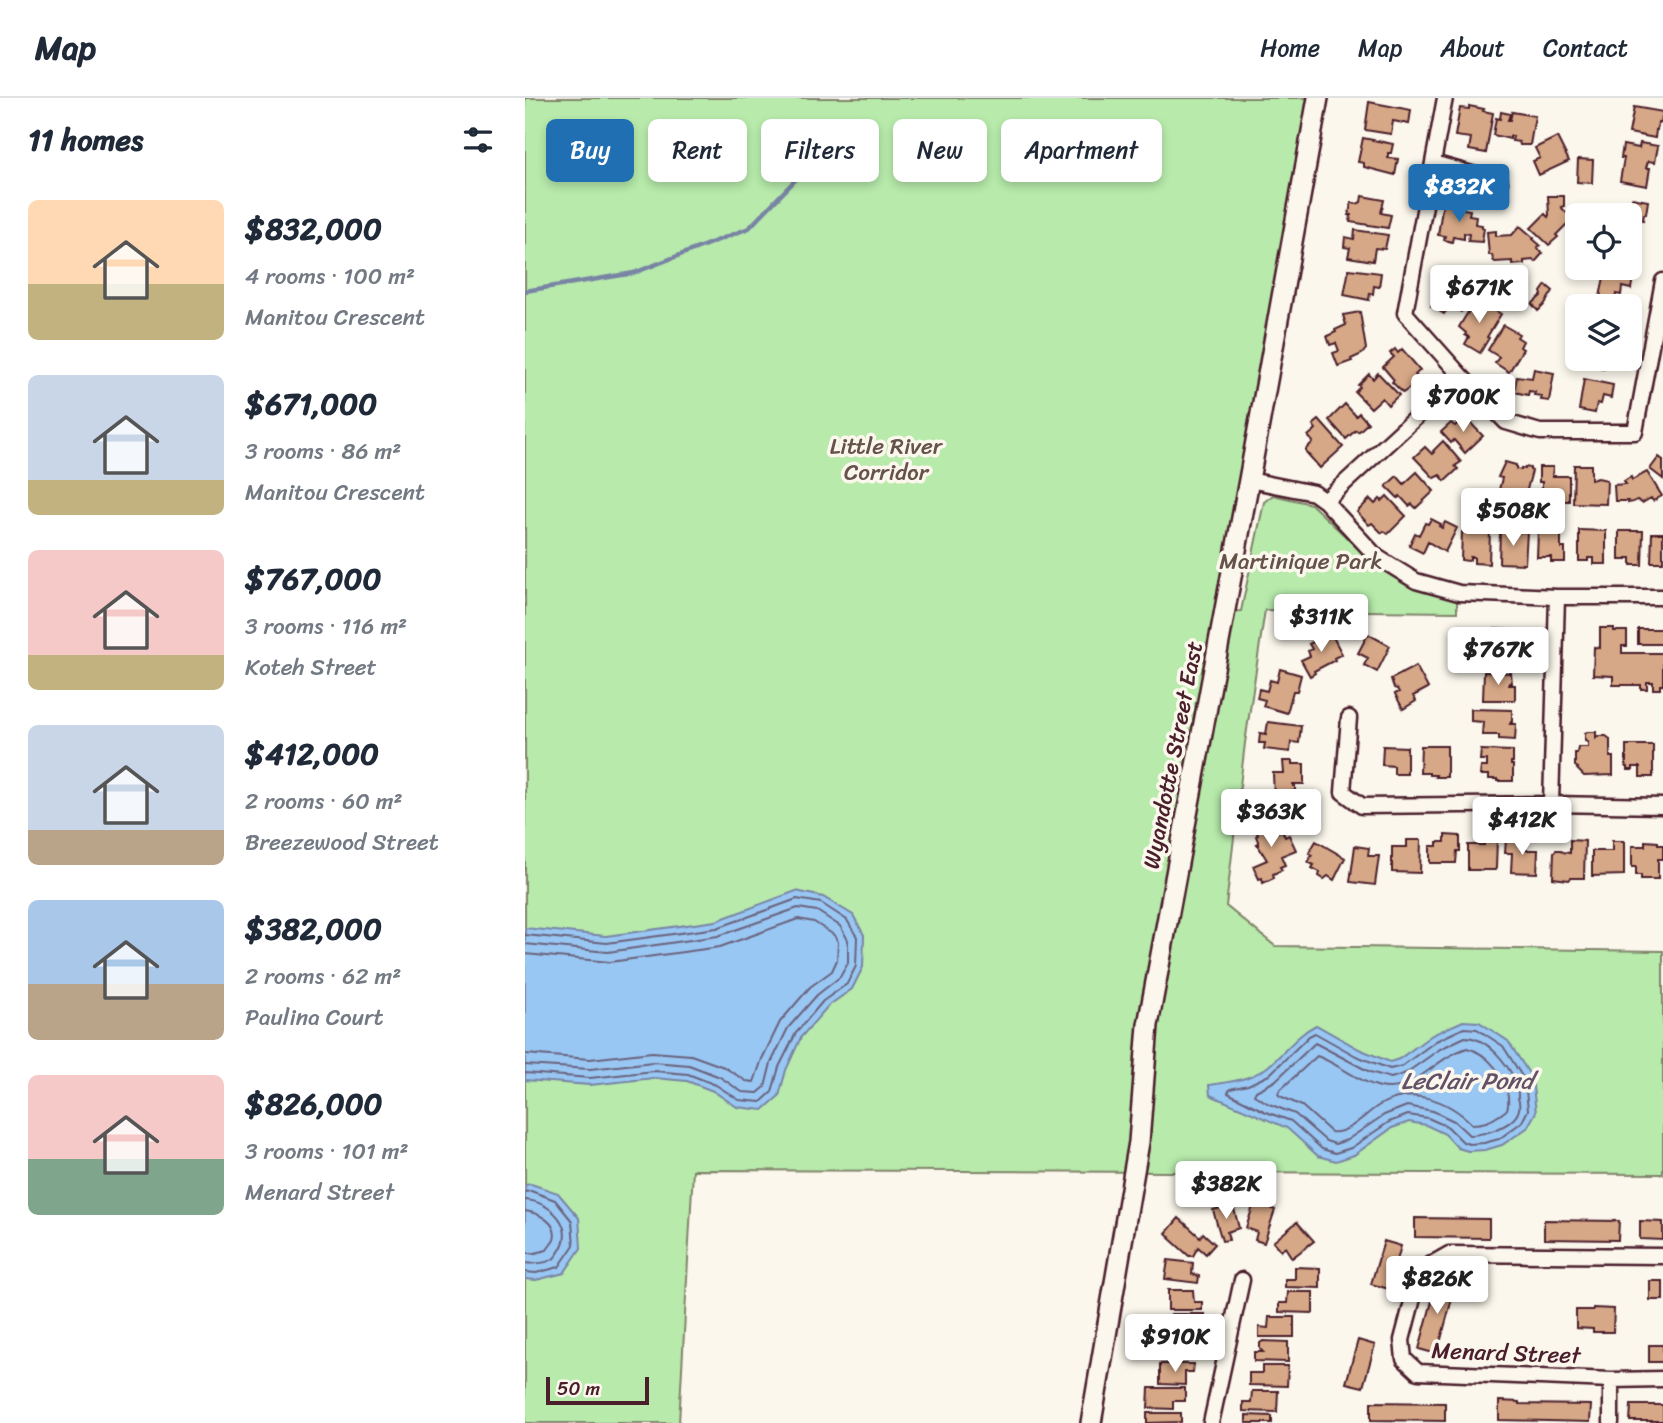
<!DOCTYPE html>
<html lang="en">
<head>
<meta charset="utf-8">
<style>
  :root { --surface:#fff; --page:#f2f2f3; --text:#1f2937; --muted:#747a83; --line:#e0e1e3; --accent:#1f6fb2 }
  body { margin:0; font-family:Sriracha,sans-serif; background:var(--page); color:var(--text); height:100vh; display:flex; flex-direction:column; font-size:26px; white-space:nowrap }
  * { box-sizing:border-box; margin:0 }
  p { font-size:23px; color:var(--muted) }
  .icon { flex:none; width:38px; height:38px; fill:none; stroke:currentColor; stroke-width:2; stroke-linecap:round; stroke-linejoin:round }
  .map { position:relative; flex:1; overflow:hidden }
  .side { display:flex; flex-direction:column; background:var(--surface); width:525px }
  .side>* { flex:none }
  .guide { position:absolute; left:21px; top:21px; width:665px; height:63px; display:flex; gap:14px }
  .fabs { position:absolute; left:1040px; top:105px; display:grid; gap:14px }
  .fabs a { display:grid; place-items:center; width:77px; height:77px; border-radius:10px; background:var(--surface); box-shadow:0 4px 10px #0003; font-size:35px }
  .scale { position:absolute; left:21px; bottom:18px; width:103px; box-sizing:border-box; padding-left:7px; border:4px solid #4a1f2b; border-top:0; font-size:19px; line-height:24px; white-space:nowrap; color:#4a1f2b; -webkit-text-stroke:5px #fbf7ec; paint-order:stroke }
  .price { position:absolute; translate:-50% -60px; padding:0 16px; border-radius:7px; background:#fff; color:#222; font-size:23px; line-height:46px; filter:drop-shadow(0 2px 4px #0008) }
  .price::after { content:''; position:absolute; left:50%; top:42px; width:21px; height:16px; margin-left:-10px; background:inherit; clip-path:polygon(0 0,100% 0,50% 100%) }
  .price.active { background:var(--accent); color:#fff }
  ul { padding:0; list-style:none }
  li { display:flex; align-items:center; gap:21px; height:175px; padding:0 28px }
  li span { display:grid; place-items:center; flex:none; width:196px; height:140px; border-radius:10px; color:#555 }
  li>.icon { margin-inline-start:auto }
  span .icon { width:84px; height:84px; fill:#fffc; stroke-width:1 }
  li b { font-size:30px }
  h2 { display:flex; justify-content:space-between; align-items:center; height:84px; padding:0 28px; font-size:30px }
  .chip { padding:0 24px; border-radius:10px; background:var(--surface); box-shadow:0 4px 10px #0003; font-size:24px; line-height:63px }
  .chip.active { background:var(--accent); color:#fff }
  header { display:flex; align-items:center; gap:42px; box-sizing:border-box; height:98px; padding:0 35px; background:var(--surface); border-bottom:2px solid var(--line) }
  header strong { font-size:33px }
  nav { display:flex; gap:38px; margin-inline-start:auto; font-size:24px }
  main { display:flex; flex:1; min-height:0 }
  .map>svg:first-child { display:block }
  .green { fill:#b7eaab; stroke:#80846b; stroke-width:2 }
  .water { fill:#99c7f4; stroke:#7984a4; stroke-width:2 }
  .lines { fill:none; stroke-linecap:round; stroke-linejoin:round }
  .shore { stroke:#6a627b; stroke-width:2 }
  .stream { stroke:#7984a4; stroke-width:4.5 }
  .building { fill:#d6a887; stroke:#4a1f2b; stroke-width:2 }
  .street-casing { stroke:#4a1f2b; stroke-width:19 }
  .secondary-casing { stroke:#4a1f2b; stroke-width:24 }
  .street { stroke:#fbf7ec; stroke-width:14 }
  .secondary { stroke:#fbf7ec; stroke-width:19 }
  .labels { text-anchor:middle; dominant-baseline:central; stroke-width:7; stroke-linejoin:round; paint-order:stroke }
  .park-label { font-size:23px; fill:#65524b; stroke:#fbf7ec }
  .street-label { font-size:23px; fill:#4a1f2b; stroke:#fbf7ec }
  .water-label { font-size:24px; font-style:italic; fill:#625167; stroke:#fbf7ec }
</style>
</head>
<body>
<header>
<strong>Map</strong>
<nav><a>Home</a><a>Map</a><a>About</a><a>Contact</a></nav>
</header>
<main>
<section class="side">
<h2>11 homes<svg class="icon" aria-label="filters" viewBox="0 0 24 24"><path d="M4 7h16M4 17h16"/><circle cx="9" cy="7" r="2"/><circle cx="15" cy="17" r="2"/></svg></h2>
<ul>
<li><span style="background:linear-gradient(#ffd9b3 60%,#c2b280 0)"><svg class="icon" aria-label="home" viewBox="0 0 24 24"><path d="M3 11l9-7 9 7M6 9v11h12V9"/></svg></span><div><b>$832,000</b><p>4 rooms · 100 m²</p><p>Manitou Crescent</p></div></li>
<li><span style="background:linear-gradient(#c9d6e8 75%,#c2b280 0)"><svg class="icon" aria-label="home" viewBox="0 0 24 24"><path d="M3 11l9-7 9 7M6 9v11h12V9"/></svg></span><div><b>$671,000</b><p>3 rooms · 86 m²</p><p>Manitou Crescent</p></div></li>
<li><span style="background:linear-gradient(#f6c9c9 75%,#c2b280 0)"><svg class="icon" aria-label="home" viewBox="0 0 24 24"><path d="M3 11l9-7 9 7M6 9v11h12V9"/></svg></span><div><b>$767,000</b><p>3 rooms · 116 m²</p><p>Koteh Street</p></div></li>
<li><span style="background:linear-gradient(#c9d6e8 75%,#b9a48a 0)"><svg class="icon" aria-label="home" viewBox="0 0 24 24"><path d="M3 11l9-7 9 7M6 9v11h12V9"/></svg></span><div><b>$412,000</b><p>2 rooms · 60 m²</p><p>Breezewood Street</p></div></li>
<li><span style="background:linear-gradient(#a9c7e8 60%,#b9a48a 0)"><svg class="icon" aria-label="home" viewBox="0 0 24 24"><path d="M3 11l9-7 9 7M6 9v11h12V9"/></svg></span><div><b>$382,000</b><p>2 rooms · 62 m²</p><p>Paulina Court</p></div></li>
<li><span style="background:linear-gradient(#f6c9c9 60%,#7fa58c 0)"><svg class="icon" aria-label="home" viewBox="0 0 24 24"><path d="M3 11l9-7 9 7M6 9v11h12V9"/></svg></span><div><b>$826,000</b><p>3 rooms · 101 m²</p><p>Menard Street</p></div></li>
</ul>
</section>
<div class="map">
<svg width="1138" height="1325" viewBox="0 0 1138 1325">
  <rect width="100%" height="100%" fill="#fbf7ec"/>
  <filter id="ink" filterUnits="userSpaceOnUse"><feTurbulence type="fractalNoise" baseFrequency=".0143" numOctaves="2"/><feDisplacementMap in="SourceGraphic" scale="14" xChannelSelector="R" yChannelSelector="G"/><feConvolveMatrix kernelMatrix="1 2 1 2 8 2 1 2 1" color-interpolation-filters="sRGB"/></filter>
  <g filter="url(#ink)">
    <!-- green -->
    <path class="green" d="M0,0H793L700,514L716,513L739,404L748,397L786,406L854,470L881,487L932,503V514L740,512L720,645L701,808L750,848L1138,853V1076L168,1072L154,1325H0Z"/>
    <!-- water -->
    <path class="water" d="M271,793L298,799L328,817L339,837L338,869L327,891L303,908L276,939L261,972L254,998L238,1012L212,1009L188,993L162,983L129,980L65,987L0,982V830L81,838L191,823Z
      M938,923L954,924L983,943L1007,980L1011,1014L1002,1030L977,1047L960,1052L943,1053L933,1050L920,1036L901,1027L884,1024L867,1030L829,1057L811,1063L793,1058L762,1030L685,997L684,987C704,984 724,982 741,970C759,956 771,937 791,927L834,951L865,964L874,961L907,937Z
      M6,1086L33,1095L54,1120L56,1150L39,1175L11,1182L0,1181V1087Z"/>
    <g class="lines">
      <!-- shore -->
      <path class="shore" d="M0,837L82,845L192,830L272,801L296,805L322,822L332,839L331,868L322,886L298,903L271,935L254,969L247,994L236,1004L214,1002L191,987L163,976L129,973L65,980L0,975
        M0,846L83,854L193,838L273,810L292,813L315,828L323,842V865L315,879L292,897L263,930L246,965L240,989L233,995L217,994L195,979L164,967L128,964L65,971L0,967
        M0,856L85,864L195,849L273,821L289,824L309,837L313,844L312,862L307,873L285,889L255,924L237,961L229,984L221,983L199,969L166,957L127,954L65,961L0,956
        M939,930L952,931L978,948L1000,983L1003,1012L997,1024L974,1041L959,1045L944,1046L938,1044L923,1029L903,1020L883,1017L864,1024L826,1050L810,1055L797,1051L766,1023L741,1014L703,995L705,991L723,987L744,977L784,938L790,935L831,958L865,971L877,968L911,943Z
        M940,939C962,939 982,965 991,984C993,988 993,994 993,1000C994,1003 995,1007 994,1011C991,1028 959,1037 944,1037L929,1023L908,1013L882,1008L859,1017L822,1042L810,1046L801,1043L770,1016L744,1006L729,997L731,993L750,983L790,945L845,974L866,980L881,975L915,951Z
        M942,950C963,955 981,979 983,999C983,1003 984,1008 982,1011C982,1012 975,1017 973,1018C965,1024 958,1026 947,1026C922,1001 886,988 853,1008C840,1016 823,1037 806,1034L777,1008L755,998L753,996L754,993L792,958C825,970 854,1007 891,981C908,970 923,956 942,950Z
        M0,1094L6,1093L30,1102L47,1123L49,1147L34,1169L11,1175L0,1174
        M0,1102C24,1103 51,1128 35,1152C34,1154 30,1160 28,1161C20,1166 9,1166 0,1165
        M0,1113C14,1115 34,1125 29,1142C28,1144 23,1150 22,1152L10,1155H0"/>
      <!-- stream -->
      <path class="stream" d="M314,37L330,20
        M0,193L109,175L224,130L302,49"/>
    </g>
    <!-- building -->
    <path class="building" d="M844,4L886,12L884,26L868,23L866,36L840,32Z
      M944,8L959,11L958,13L968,15L961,55L944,52L946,40L930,38L935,10L944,11Z
      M1109,9L1138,14L1136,25L1133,24L1132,32H1131L1130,40L1104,35Z
      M976,14L985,16L983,22H985L987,14L1010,18L1005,47H995L994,44L987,43L988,38H985V41L968,37L971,20L975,21Z
      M1032,39L1044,63L1014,77L1008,63L1015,60L1010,50Z
      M838,40L868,46L866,55H863V60L873,61L870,77L839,69V65L833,64Z
      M1115,45L1133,48L1130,64L1123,63L1121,70H1125L1122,88L1095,83L1099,60H1096L1098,47L1114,50Z
      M1053,61L1068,62L1067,85L1052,84Z
      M837,98L859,102L856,115L866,117L863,130L825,124L826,117H824L826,105L832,106L836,104Z
      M1023,98H1039V108L1036,109L1047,121L1031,137L1033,139L1024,147L1006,130L1020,116L1023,119L1024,117Z
      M1107,100L1123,103L1121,116H1119L1118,122L1114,121L1111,136L1104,135V117H1095L1096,110L1105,112Z
      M918,104L939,107L938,111L945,112L944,117L951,118L950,126L957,127V130H959L957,144L943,143L944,136L939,135V141L928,139L927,144L919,142L920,138L913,137Z
      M995,128L1009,140L1008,141L1015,147L1012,150L1018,155L1010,164L1008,162L999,163V166L987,167V163L970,164L968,162L967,157H964L962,134L971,133V138L987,137Z
      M830,132L863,137L860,151L850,150L848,163L823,159L825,150L819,149L820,139L829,141Z
      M824,171L856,175L854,189L849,188L848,196L845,195L844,202L819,197Z
      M1080,174L1108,179L1106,191L1097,189L1096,197L1091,196L1090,201L1075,199Z
      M925,184L947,198L936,214L925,207L919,216L906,208L914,195L917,197Z
      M1021,187L1028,193L1019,207L1013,213L1007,206L1017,197L1016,194Z
      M951,201L976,216L962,239L964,240L955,255L940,246L944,239L940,237L941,235L934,229Z
      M835,214L841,251L837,256L826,261L827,263L813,268L808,255L814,253L811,245L805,247L802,238L811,234L810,232L821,227L818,217Z
      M978,227L994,236L992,239L998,243L995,249L998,251L984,274L970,265L974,259L963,252Z
      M870,251L873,255L877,251L895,272L890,277L892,279L888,282L891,285L878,295L867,284L869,282L858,269L869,259L865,255Z
      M1063,261H1083L1082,267H1080L1079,270L1062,267Z
      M1009,271L1029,275L1024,303L1016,302L1017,298L1009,297L1010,294L1004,293L1003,297L989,294L992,278L1007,280Z
      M853,275L874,297L863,307L857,300L846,310L830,294L835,289L833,287L844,276L848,281Z
      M1059,281L1088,287L1086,300L1078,298L1076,306L1072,305L1070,315L1054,312Z
      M820,306L831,318L834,315L843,325L833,334L831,332L821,341L804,322Z
      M940,319L958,338L940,355L929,342L926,345L916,334L926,325L930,328Z
      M794,322L818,349L795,370L781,354V351L788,344L783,338L791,331L788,327Z
      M918,343L936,364L930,368L933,371L920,383L915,377L909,380L889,359L900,349L907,356L909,354L908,353Z
      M1134,359L1138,362V381L1125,371Z
      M980,364L991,367V371L996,372V370L1000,371V369L1005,370V372L1007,373L1000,399L974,392L977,380L973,379Z
      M1049,367H1066V382L1073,380L1082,382L1081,406L1048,405Z
      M1014,369H1028L1027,378H1044V403H1020V398H1017V384H1014Z
      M892,374L909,393L891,410L887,406L884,408L875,398L873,400L861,388L872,378L879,386Z
      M1122,374L1137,398L1128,403L1126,400L1117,405L1112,402L1108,404L1103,405V403H1090L1089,387L1101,386L1099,383L1106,379L1107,382Z
      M862,398L881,418L863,436L859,433L857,435L847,425L844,427L832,414L845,401L850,406L855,401L857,403Z
      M906,421L916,426L914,428L917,430L920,424L932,430L920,454L903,444L898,455L884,448L890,435L894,437L900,425L903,426Z
      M947,432H965L964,466L949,465V459H945V462L943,463L936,462L937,434L947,435Z
      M1054,432L1081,433V466H1069V460H1063V463H1054Z
      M1013,433L1036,434V450H1040V464H1026V459H1012Z
      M1094,433H1118L1117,467H1106V460H1102V462H1094Z
      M975,434H1002L1000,466L974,465Z
      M1127,435H1138V464H1126Z
      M1075,530H1089V533H1102V548H1097V555H1138V587H1135V591H1128V584H1122V591H1116V587H1088V578L1068,577L1069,549L1075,550Z
      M970,531L989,532V550H983L984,563H960V552H953L954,535H970Z
      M1113,531H1138V546H1113Z
      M806,535L817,556L809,560L810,562L789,573L790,575L785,578L776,562L785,558L783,553L787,551L784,546Z
      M843,536L865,548L852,574L839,567L843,560L833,555Z
      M891,568L903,590L888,598L891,603L878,611L870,596L874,594L872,591L869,590L866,581Z
      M755,571L776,577L772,593H768L762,615L738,608L740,602L732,600L734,591L742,593L745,582L752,584Z
      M959,574L986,575L987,585H984V587H990V602H958Z
      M946,611L987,612V624H986L985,626H991L990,642L974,641V637H957L958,624L946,623Z
      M743,624L776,628L774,645L766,644L765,654L739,651L740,645H734L735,635L741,636Z
      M1062,634H1071V640L1073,638H1081L1085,641V659H1088V677L1059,678L1052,671L1053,670L1050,668V655H1052L1053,649H1063V644L1060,643V635Z
      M1101,647H1128V679H1115V669H1108V672H1103V669H1101Z
      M858,648L882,649V676H869V668L857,667Z
      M896,648H922V679H910L911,677H904V675H895Z
      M956,652L988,653V664H986V667H988V683H972V681H964V677H955L956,669H962V662H955Z
      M758,663H767V666H779V686H768V688H770V693H767V700H749L748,675H759Z
      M745,718L752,734L757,732L760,739L764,737L771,752L756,758L760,767L755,769L757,772L748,776L749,780L738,785L737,780L734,781L728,768L742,762L732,746H734L731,738L733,737L728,725Z
      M920,737L935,738V753H932L931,765H905V748H912V744H920Z
      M958,741H972L971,770L970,772H943V747H959Z
      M981,741H997V752H1013L1012,775L986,774L987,755H980Z
      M882,742H896L895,775L867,774V749H882Z
      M1045,742L1060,743L1059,780H1046L1044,782L1028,780L1029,754L1031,752H1035L1038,754L1045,755Z
      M791,743L820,760L809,782L803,778L799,781L794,778L795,774L787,770L789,767L783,764L787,757L784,755Z
      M1087,743H1099V777L1067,778V753H1087Z
      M1120,743L1133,744V747H1138V761H1133V781H1116V777H1111V769H1107V748H1120Z
      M830,748L844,750L843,758H854L850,787L825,784Z
      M741,1101L750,1104L747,1111L750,1112L739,1145L730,1142L732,1134L721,1130L729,1105L739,1109Z
      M708,1107L714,1130L702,1134L704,1142L697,1143L688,1112Z
      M654,1120L675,1139L678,1135L690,1146L681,1156L673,1149L668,1158H664L644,1140L645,1139L641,1135Z
      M890,1120L964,1121V1140L890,1139Z
      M1019,1122L1094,1123L1093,1142L1019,1141Z
      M1115,1123L1138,1124V1142L1115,1141Z
      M772,1124L789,1143L767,1160L760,1149L756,1153L748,1144Z
      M859,1143L876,1148L864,1191L846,1186Z
      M643,1162L668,1165L667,1176L674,1178L673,1185L640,1181Z
      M770,1169L795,1170V1190L760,1189V1181H770Z
      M913,1181L931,1186L912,1256L894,1251Z
      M1125,1183H1138V1202H1125Z
      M643,1192H668L669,1204H677V1212H643Z
      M763,1194H788V1215L754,1214V1205H762Z
      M1068,1210L1089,1211L1088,1234H1068V1231L1051,1230V1212H1068Z
      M646,1216H680V1225H672L671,1237H646Z
      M744,1219H769V1239H734V1229L743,1230Z
      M639,1241H673V1249H665L664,1261H639Z
      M833,1242L850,1247L838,1289L821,1285Z
      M738,1243L763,1244V1264L729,1263V1254H738L735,1251V1245Z
      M1124,1247H1138V1264H1124Z
      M635,1266H669L668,1274H660V1287L635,1286Z
      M737,1268H763L762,1288L724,1287V1275H737Z
      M624,1290H660V1303H648V1311L623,1310Z
      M727,1293H753L752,1314L718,1313V1304H726Z
      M974,1303L994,1304V1306L1066,1307L1065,1324L974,1322Z
      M846,1304L920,1305V1323L846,1322Z
      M1106,1307H1138V1323H1105Z
      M622,1315H656V1324L622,1325Z
      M721,1317L747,1318V1325H721Z"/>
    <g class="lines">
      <defs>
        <path id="street" d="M920,0L880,215L936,278L981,324L1015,334H1110L1138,183
          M908,65L975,84
          M724,382L789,395L800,403L852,459L891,483L934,495L1032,499H1138
          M800,403L936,278
          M824,620L818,694L837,708L1026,706L1138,708
          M1026,706L1032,499
          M1138,1158L924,1156L901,1169L892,1185L877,1242L879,1261L893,1274L1086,1282L1138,1281
          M1086,1282V1325
          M686,1325L717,1182"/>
        <path id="secondary" d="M566,1325L614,1044L623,927L724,382L793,0"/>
      </defs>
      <!-- street casing -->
      <use href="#street" class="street-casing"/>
      <!-- secondary casing -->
      <use href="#secondary" class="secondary-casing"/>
      <!-- street -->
      <use href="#street" class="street"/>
      <!-- secondary -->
      <use href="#secondary" class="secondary"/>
    </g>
  </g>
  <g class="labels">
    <!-- park labels -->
    <g class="park-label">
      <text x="361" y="348">Little River<tspan x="361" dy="26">Corridor</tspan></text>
      <text x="776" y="463">Martinique Park</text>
    </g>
    <!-- street labels -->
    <g class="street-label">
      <text transform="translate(648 657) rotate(-79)">Wyandotte Street East</text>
      <text transform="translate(981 1255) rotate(2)">Menard Street</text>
    </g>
    <!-- water labels -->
    <g class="water-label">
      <text x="942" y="983">LeClair Pond</text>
    </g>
  </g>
</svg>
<div class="fabs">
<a><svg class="icon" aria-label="locate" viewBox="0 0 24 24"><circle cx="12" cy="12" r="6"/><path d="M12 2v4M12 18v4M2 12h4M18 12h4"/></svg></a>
<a><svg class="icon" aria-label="layers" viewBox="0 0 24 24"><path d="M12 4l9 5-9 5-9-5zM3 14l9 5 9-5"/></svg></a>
</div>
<div class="scale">50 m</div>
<b class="price active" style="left:934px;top:126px">$832K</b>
<b class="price" style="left:954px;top:227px">$671K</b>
<b class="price" style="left:938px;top:336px">$700K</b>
<b class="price" style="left:988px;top:450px">$508K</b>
<b class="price" style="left:796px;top:556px">$311K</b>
<b class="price" style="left:973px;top:589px">$767K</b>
<b class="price" style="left:746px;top:751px">$363K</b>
<b class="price" style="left:997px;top:759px">$412K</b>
<b class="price" style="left:701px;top:1123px">$382K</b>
<b class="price" style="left:912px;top:1218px">$826K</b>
<b class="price" style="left:650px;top:1276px">$910K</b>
<div class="guide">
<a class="chip active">Buy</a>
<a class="chip">Rent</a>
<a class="chip">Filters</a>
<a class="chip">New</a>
<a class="chip">Apartment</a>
</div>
</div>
</main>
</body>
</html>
